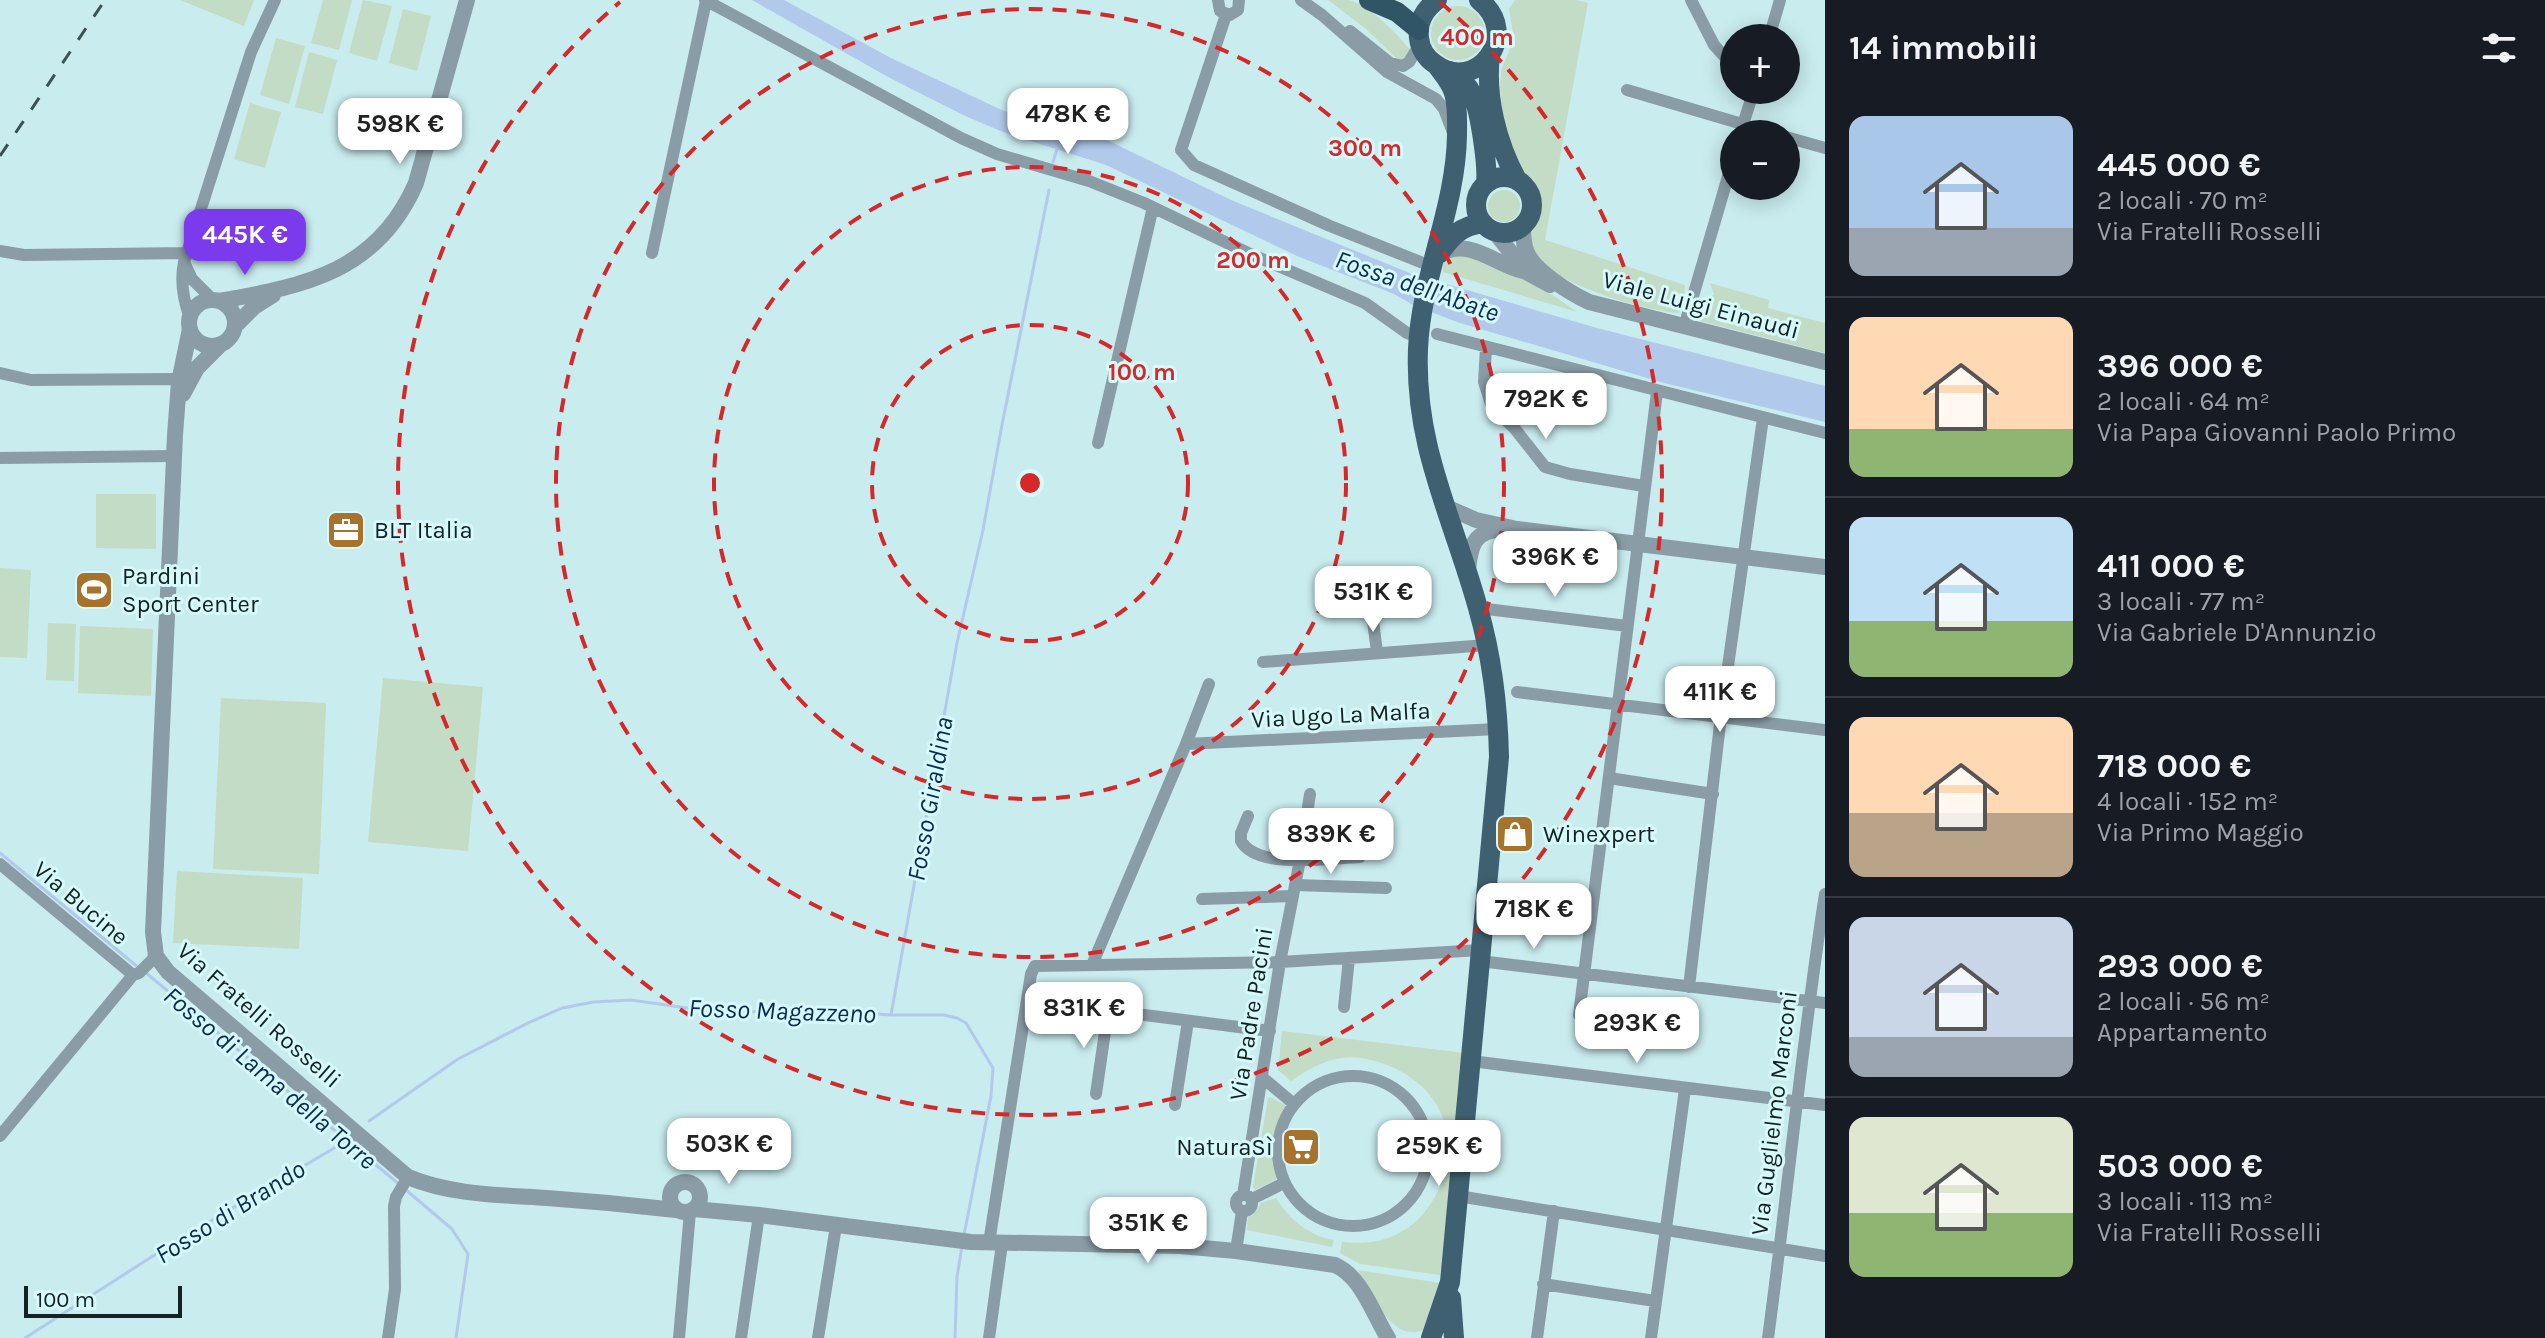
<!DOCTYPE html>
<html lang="it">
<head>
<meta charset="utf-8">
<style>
  :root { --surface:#171b24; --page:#242831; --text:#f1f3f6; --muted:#9ea1a6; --line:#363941; --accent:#7c3aed }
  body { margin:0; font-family:Karla,sans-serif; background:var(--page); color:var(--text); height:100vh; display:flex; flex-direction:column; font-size:30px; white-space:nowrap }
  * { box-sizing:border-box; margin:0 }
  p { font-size:26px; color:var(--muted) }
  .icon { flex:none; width:44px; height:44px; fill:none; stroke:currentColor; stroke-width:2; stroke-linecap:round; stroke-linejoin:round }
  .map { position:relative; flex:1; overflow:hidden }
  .details { display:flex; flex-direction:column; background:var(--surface); width:720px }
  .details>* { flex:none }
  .fabs { position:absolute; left:1720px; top:24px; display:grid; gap:16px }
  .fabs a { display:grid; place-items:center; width:80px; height:80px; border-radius:50%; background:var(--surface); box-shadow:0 4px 20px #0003; font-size:40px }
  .scale { position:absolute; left:24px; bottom:20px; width:158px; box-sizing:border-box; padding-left:8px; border:4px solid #152223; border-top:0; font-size:22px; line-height:28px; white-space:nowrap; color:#152223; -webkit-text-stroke:6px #d6f9fc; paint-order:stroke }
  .price { position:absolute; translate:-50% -68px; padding:0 18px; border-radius:16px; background:#fff; color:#222; font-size:26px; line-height:52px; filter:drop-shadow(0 2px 4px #0008) }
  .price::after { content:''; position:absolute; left:50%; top:48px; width:24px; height:18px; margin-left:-12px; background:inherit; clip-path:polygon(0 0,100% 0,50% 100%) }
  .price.selected { background:var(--accent); color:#fff }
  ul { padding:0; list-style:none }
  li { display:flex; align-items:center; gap:24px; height:200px; padding:0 24px }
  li+li { border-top:2px solid var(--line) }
  li span { display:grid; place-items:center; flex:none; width:224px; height:160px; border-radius:16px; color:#555 }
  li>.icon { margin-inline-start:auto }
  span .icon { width:96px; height:96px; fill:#fffc; stroke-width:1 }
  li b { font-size:34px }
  h2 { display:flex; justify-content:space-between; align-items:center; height:96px; padding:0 24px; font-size:34px }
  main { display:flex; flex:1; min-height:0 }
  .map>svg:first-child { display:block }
  .green { fill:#c2dcc6 }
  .water { fill:#b1caec }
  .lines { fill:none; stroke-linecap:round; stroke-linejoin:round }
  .stream { stroke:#b1caec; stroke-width:3 }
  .minor { stroke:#8a9ca5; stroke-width:12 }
  .tertiary { stroke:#8a9ca5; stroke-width:16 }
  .primary { stroke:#3f6070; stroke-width:20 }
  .trunk { stroke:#305666; stroke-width:20 }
  .rail { stroke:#3e5052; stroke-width:3; stroke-dasharray:14 14; stroke-linecap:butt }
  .ring { fill:none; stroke:#d62828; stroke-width:4; stroke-dasharray:14 10 }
  .labels { text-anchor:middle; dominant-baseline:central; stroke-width:6; stroke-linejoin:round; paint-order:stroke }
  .street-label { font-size:24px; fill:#152223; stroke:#d6f9fc }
  .poi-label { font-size:24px; fill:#152223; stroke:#d6f9fc; text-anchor:start }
  .water-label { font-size:26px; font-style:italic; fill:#092b54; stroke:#d6f9fc }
  .centre { fill:#d62828; stroke:#d6f9fc; stroke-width:4 }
  .ring-label { font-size:24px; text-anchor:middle; font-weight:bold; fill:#d62828; stroke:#d6f9fc; stroke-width:6; stroke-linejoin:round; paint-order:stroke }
</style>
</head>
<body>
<main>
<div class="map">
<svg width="1825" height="1338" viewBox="0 0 1825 1338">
  <rect width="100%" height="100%" fill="#c9ecef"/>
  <!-- green -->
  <path class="green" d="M180,0H254L244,26Z
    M323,0H352L339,50L311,43Z
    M363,0L392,6L377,61L349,53Z
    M1328,0C1334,0 1342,0 1348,0C1367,3 1398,34 1410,50L1403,59L1398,60L1366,29Z
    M1515,0H1576L1588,3L1545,240L1685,285L1684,299L1679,313C1646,311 1572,288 1547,267C1541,261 1535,253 1530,247L1531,233L1541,214L1540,198L1533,183L1522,173L1505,141L1500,88L1501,70L1514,39L1509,9Z
    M1431 33a27 27 0 1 1 54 0a27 27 0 1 1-54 0Z
    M403,9L431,16L417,71L389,63Z
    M276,38L305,46L289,104L260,95Z
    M309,52L337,60L323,114L295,107Z
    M250,103L281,112L265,168L234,159Z
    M1488 206a16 16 0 1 1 32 0a16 16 0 1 1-32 0Z
    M1458,253L1498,266L1554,296L1577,312L1443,272L1442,262Z
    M1710,283L1769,300L1768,308L1825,323V353L1700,321L1696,316L1714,294Z
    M96,494H156V549L96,548Z
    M0,568L31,570L27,658L0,657Z
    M48,623L76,624L74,681L46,680Z
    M80,626L153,629L151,696L78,693Z
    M383,678L483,687L468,851L368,842Z
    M221,698L326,703L319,874L213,869Z
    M177,871L303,878L299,949L173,943Z
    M1282,1031L1465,1053L1440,1275L1360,1264L1340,1253L1342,1242C1363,1244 1382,1243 1401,1232C1417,1224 1430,1207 1438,1191C1460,1140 1445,1092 1394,1068C1352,1049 1327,1056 1291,1081L1278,1070Z
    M1270,1097L1287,1106L1274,1140L1277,1179L1255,1190L1253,1187L1268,1098Z
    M1276,1198C1290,1220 1308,1235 1334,1240L1332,1247L1247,1230L1248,1217L1253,1215L1261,1203Z
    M1358,1270L1440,1283C1436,1295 1435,1316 1427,1326C1424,1330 1421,1331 1416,1332C1389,1336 1369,1290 1358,1270Z"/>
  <!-- water -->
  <path class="water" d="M752,0H784L891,58L1004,111L1109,141L1231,200L1412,274L1597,328L1825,386V422L1664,383L1460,323L1415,306L1394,294L1297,256L1106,165L1003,132L965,116L888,77Z"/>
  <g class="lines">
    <!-- stream -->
    <path class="stream" d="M1053,162L1058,146
      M0,853L139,968
      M145,972L400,1185
      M369,1121L458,1059L528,1023L562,1008L594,1002L631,1000L722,1013L805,1009L891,1015
      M406,1190L452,1229L468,1254L456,1338
      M964,1235L991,1096L993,1068L966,1023L957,1018L944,1015H891L957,643L983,530L1001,430L1049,190
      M25,1338L167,1247L346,1141
      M955,1338L957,1277L962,1246"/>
    <!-- minor -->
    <path class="minor" d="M705,0L961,138L997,154L1089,181L1144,203L1248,253L1365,303L1407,333L1419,338
      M1218,0L1220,11L1230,15L1238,10L1239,0
      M1301,0L1322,15L1387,72L1436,99L1444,109L1453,133
      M1691,0L1714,45L1734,67
      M1226,15L1181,150L1194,165L1330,226L1433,267
      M1350,31L1390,63L1403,66L1409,62L1420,44
      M1769,38L1780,0
      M1627,90L1776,134
      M1740,134L1754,90
      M1786,137L1825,148
      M0,251L24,255L187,253
      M652,253L706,1
      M184,262L192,279L213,300
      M190,318C183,299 180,281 184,262L251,52L275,0
      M1684,327L1734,156
      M1437,334L1825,433
      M1486,348L1484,382L1492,407L1515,429L1545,467L1570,474L1644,486
      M0,373L31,380L175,379L179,382
      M1098,443L1153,207
      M0,458L174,456
      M1369,590L1377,652
      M1478,608L1627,626
      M1263,662L1487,645
      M1517,692L1825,730
      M1186,744L1209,684
      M1609,778L1713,794
      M1248,816L1241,833V841C1257,870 1330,858 1360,857
      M0,864L133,975
      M1295,885L1386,888
      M1202,899L1293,896
      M1480,961L1825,1003
      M1092,965L1186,744L1498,729
      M1689,987L1721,716L1763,418
      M1027,1000L1270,1031
      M1344,1007L1349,958
      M1579,1015L1657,392
      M1471,1061L1825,1105
      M1278 1151a75 75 0 1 1 150 0a75 75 0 1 1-150 0Z
      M1263,1078L1294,1104
      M1096,1094L1108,1011
      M1175,1105L1188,1021
      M0,1136L133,975L139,973L156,956
      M1236 1203a8 8 0 1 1 16 0a8 8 0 1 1-16 0Z
      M1243,1195L1280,962L1300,860L1310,794
      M1458,1196L1825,1256
      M1252,1199L1284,1183
      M989,1243L1031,974L1035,966L1280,962L1481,950
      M1236,1251L1242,1211
      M1543,1284L1655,1301
      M388,1338L395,1289L394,1206L396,1197L408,1177
      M679,1338L690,1212
      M741,1338L759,1215
      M818,1338L836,1226
      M989,1338L1002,1244
      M1537,1338L1554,1211
      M1651,1338L1685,1089
      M1768,1338C1788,1190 1802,1041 1825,894"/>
    <!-- tertiary -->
    <path class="tertiary" d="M1523,226C1523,235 1523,244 1527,253C1536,272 1570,293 1589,302L1825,362
      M1494,231L1526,272L1550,285
      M1439,254C1471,237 1493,264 1523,271
      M189 323a23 23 0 1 1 46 0a23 23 0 1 1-46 0Z
      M219,301C306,286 378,271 416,183L467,0
      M235,326L254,307L273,295
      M190,329L179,382L175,435L153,932L156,956L168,972L408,1177C451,1195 501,1195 547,1198C590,1201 633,1205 676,1210
      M183,394L197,368L221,344
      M1444,506L1476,520L1517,529L1825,567
      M1468,569C1471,544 1474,531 1503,529
      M670 1197a15 15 0 1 1 30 0a15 15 0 1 1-30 0Z
      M694,1209L759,1215L971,1242L1180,1246L1236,1251L1335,1265C1362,1277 1373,1314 1388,1338"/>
    <!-- primary -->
    <path class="primary" d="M1437,0C1425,9 1417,22 1419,38C1420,48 1426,58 1435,64C1476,95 1523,34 1479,0
      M1490,55C1485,97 1497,143 1517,180
      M1450,71C1459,77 1468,85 1472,94C1480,109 1488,166 1486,183
      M1476 205a28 28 0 1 1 56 0a28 28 0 1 1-56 0Z
      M1439,254C1452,236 1460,226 1483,223
      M1451,1298L1454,1338
      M1431,1338L1450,1282L1499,757C1498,706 1492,657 1478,608C1453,517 1414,447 1418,349C1421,276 1456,208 1457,135C1457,121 1458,106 1454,93C1451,83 1444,75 1438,67"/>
    <!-- trunk -->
    <path class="trunk" d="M1369,0L1397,12L1419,30"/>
    <!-- rail -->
    <path class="rail" d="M0,156L105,0"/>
  </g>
  <!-- distance rings -->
  <g class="ring">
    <circle cx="1030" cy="483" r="158"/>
    <circle cx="1030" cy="483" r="316"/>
    <circle cx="1030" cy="483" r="474"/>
    <path d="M1440 2A632 632 0 1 1 620 2"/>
  </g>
  <!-- icons -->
  <defs>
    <symbol id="office-square" viewBox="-11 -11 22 22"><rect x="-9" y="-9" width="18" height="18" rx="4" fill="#a7732c" stroke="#d6f9fc"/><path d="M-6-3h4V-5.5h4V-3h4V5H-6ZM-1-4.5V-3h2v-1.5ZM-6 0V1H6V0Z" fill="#fff"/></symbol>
    <symbol id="stadium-square" viewBox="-11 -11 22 22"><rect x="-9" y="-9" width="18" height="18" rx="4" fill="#a7732c" stroke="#d6f9fc"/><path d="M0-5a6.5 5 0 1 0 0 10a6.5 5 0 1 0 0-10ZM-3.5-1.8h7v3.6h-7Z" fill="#fff"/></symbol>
    <symbol id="shop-square" viewBox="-11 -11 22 22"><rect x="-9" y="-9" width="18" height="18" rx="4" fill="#a7732c" stroke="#d6f9fc"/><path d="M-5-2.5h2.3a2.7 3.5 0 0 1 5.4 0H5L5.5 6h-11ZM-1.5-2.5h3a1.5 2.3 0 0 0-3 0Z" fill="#fff"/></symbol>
    <symbol id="supermarket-square" viewBox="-11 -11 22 22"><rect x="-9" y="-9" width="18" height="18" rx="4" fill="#a7732c" stroke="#d6f9fc"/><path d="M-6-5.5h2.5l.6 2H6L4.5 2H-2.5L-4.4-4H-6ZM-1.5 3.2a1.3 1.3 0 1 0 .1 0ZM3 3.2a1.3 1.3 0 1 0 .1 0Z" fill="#fff"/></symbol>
  </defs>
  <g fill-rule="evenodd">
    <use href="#office-square" x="324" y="508" width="44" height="44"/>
    <use href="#stadium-square" x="72" y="568" width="44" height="44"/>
    <use href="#shop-square" x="1493" y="812" width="44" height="44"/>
    <use href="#supermarket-square" x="1279" y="1125" width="44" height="44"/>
  </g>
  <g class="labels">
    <!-- street labels -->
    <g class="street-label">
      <text transform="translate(1701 305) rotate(15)">Viale Luigi Einaudi</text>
      <text transform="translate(1341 715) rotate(-3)">Via Ugo La Malfa</text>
      <text transform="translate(81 903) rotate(40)">Via Bucine</text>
      <text transform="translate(1251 1014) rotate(-81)">Via Padre Pacini</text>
      <text transform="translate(259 1015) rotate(41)">Via Fratelli Rosselli</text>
      <text transform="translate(1774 1113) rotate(-83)">Via Guglielmo Marconi</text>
    </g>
    <!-- poi labels -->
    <g class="poi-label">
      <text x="374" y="530">BLT Italia</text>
      <text x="122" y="576">Pardini<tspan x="122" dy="28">Sport Center</tspan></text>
      <text x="1543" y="834">Winexpert</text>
      <text x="1273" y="1147" text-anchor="end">NaturaSì</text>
    </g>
    <!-- water labels -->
    <g class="water-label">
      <text transform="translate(1417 286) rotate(19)">Fossa dell'Abate</text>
      <text transform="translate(930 799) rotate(-80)">Fosso Giraldina</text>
      <text transform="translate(782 1011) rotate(2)">Fosso Magazzeno</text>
      <text transform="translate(270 1078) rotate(40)">Fosso di Lama della Torre</text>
      <text transform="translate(230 1212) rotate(-32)">Fosso di Brando</text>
    </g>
  </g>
  <circle cx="1030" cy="483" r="12" class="centre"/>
  <g class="ring-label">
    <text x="1477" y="45">400 m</text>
    <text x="1365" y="156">300 m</text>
    <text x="1253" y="268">200 m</text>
    <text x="1142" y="380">100 m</text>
  </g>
</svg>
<div class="fabs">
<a>+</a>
<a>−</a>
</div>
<div class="scale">100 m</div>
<b class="price" style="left:1068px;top:156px">478K €</b>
<b class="price" style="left:400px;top:166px">598K €</b>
<b class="price selected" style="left:245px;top:277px">445K €</b>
<b class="price" style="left:1546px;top:441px">792K €</b>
<b class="price" style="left:1555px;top:599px">396K €</b>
<b class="price" style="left:1373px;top:634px">531K €</b>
<b class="price" style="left:1720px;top:734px">411K €</b>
<b class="price" style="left:1331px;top:876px">839K €</b>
<b class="price" style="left:1534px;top:951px">718K €</b>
<b class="price" style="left:1084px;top:1050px">831K €</b>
<b class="price" style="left:1637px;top:1065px">293K €</b>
<b class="price" style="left:729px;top:1186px">503K €</b>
<b class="price" style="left:1439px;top:1188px">259K €</b>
<b class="price" style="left:1148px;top:1265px">351K €</b>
</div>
<section class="details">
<h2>14 immobili<svg class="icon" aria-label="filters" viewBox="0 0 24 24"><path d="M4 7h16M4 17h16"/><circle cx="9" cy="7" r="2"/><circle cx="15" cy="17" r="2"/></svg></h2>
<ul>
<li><span style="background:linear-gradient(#a9c7e8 70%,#9aa5b1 0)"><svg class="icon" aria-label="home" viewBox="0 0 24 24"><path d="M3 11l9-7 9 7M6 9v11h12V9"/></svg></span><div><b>445 000 €</b><p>2 locali · 70 m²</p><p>Via Fratelli Rosselli</p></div></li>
<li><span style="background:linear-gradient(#ffd9b3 70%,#8fb573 0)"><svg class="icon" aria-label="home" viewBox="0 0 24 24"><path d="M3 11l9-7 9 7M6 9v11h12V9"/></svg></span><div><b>396 000 €</b><p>2 locali · 64 m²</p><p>Via Papa Giovanni Paolo Primo</p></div></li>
<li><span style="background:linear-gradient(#bfe0f5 65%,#8fb573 0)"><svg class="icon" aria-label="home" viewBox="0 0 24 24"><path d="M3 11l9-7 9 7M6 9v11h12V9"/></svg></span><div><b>411 000 €</b><p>3 locali · 77 m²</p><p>Via Gabriele D'Annunzio</p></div></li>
<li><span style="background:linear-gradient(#ffd9b3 60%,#b9a48a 0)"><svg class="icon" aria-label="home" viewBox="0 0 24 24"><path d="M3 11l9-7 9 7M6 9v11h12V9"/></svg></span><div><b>718 000 €</b><p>4 locali · 152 m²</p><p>Via Primo Maggio</p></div></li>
<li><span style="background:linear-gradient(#c9d6e8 75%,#9aa5b1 0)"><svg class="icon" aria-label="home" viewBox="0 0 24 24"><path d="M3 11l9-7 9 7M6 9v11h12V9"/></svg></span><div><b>293 000 €</b><p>2 locali · 56 m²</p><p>Appartamento</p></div></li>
<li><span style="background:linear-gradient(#dfe7d0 60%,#8fb573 0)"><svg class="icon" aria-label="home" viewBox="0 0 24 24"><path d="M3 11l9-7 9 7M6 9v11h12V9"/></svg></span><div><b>503 000 €</b><p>3 locali · 113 m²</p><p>Via Fratelli Rosselli</p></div></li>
</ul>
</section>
</main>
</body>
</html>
